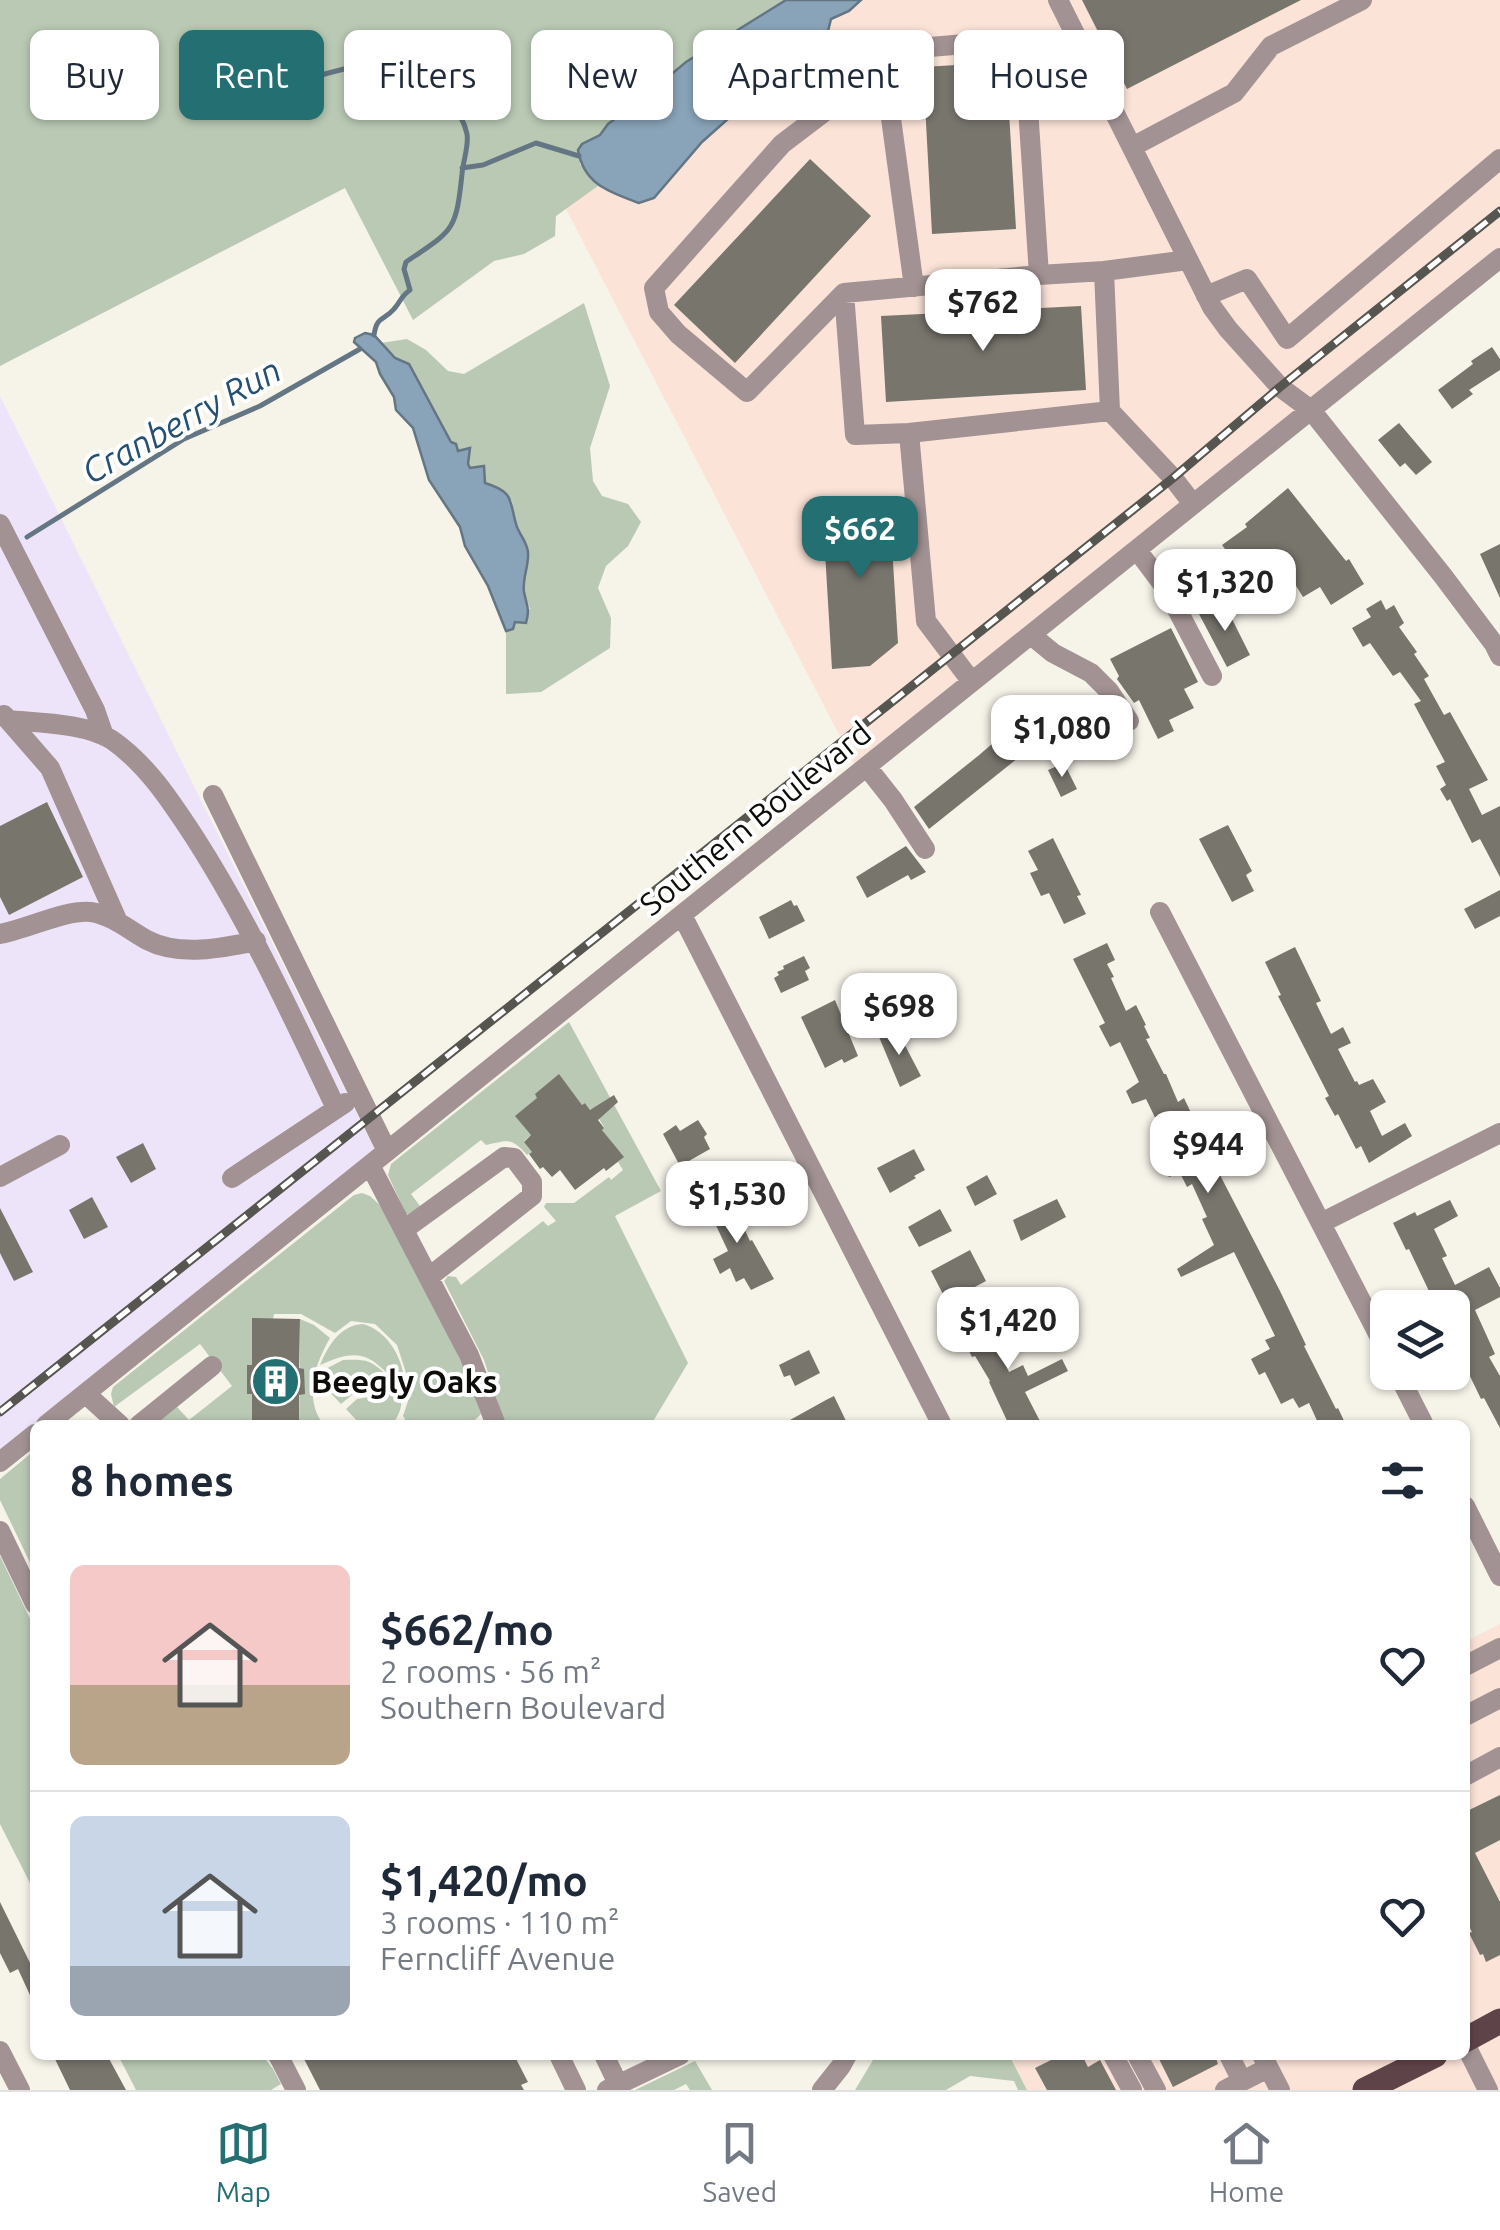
<!DOCTYPE html>
<html lang="en">
<head>
<meta charset="utf-8">
<style>
  :root { --surface:#fff; --page:#f2f2f3; --text:#1f2937; --muted:#747a83; --line:#e0e1e3; --accent:#236f72 }
  body { margin:0; font-family:Ubuntu,sans-serif; background:var(--page); color:var(--text); height:100vh; display:flex; flex-direction:column; font-size:38px; white-space:nowrap }
  * { box-sizing:border-box; margin:0 }
  p { font-size:32px; color:var(--muted) }
  .icon { flex:none; width:55px; height:55px; fill:none; stroke:currentColor; stroke-width:2; stroke-linecap:round; stroke-linejoin:round }
  .map { position:relative; flex:1; overflow:hidden }
  .side { position:absolute; left:30px; top:1420px; width:1440px; height:640px; display:flex; flex-direction:column; background:var(--surface); border-radius:15px; box-shadow:0 2px 8px #0004 }
  .side>* { flex:none }
  .banner { position:absolute; left:30px; top:30px; width:1440px; height:90px; display:flex; gap:20px }
  .controls { position:absolute; left:1370px; top:1290px; display:grid; gap:20px }
  .controls a { display:grid; place-items:center; width:100px; height:100px; border-radius:15px; background:var(--surface); box-shadow:0 2px 8px #0004; font-size:50px }
  .price { position:absolute; translate:-50% -85px; padding:0 22px; border-radius:20px; background:#fff; color:#222; font-size:32px; line-height:65px; filter:drop-shadow(0 2px 5px #0008) }
  .price::after { content:''; position:absolute; left:50%; top:60px; width:30px; height:22px; margin-left:-15px; background:inherit; clip-path:polygon(0 0,100% 0,50% 100%) }
  .price.selected { background:var(--accent); color:#fff }
  ul { padding:0; list-style:none }
  li { display:flex; align-items:center; gap:30px; height:250px; padding:0 40px }
  li+li { border-top:2px solid var(--line) }
  li span { display:grid; place-items:center; flex:none; width:280px; height:200px; border-radius:15px; color:#555 }
  li>.icon { margin-inline-start:auto }
  span .icon { width:120px; height:120px; fill:#fffc; stroke-width:1 }
  li b { font-size:42px }
  h2 { display:flex; justify-content:space-between; align-items:center; height:120px; padding:0 40px; font-size:42px }
  .tag { padding:0 35px; border-radius:15px; background:var(--surface); box-shadow:0 2px 8px #0004; font-size:35px; line-height:90px }
  .tag.selected { background:var(--accent); color:#fff }
  .tabs { display:flex; justify-content:space-around; align-items:center; height:140px; border-top:2px solid var(--line); background:var(--surface); font-size:28px; color:var(--muted) }
  .tabs a { display:grid; justify-items:center; gap:5px }
  .tabs .selected { color:var(--accent) }
  .map>svg:first-child { display:block }
  .commercial { fill:#fbe3d8 }
  .industrial { fill:#ede4f9 }
  .green { fill:#b9c9b4 }
  .water { fill:#89a3b8; stroke:#647684; stroke-width:2.5 }
  .lines { fill:none; stroke-linecap:round; stroke-linejoin:round }
  .stream { stroke:#647684; stroke-width:5 }
  .building { fill:#78756d }
  .minor { stroke:#a29293; stroke-width:20 }
  .major { stroke:#5e4448; stroke-width:25 }
  .rail-casing { stroke:#56554f; stroke-width:9 }
  .rail { stroke:#fff; stroke-width:5; stroke-dasharray:15; stroke-linecap:butt }
  .labels { text-anchor:middle; dominant-baseline:central; stroke-width:8; stroke-linejoin:round; paint-order:stroke }
  .street-label { font-size:32px; fill:#0e0d0a; stroke:#fff }
  .poi-label { font-size:32px; font-weight:bold; fill:#0e0d0a; stroke:#fff; text-anchor:start }
  .water-label { font-size:35px; font-style:italic; fill:#265071; stroke:#fff }
</style>
</head>
<body>
<div class="map">
<svg width="1500" height="2090" viewBox="0 0 1500 2090">
  <rect width="100%" height="100%" fill="#f6f3e9"/>
  <!-- commercial -->
  <path class="commercial" d="M832,0H1500V258L859,773L566,209Z
    M1500,1624V2090H1027L1009,2055H1465V1642Z"/>
  <!-- industrial -->
  <path class="industrial" d="M0,396L379,1158L0,1462Z"/>
  <!-- green -->
  <path class="green" d="M0,0H786L686,62L637,103L608,123L600,135L582,144L580,164L598,186L556,216L555,236L524,254L494,261L413,320L345,188L0,366Z
    M584,303L610,386L590,448L593,481L602,496L628,504L641,522L628,546L606,566L598,588L611,618L610,648L541,692L506,694V631L512,629L515,622L530,609L524,592V572L529,550L516,525L512,501L485,483L483,473L471,469L395,358L381,343L407,339L426,350L448,371L464,374Z
    M569,1022L661,1191L615,1216L688,1363L652,1423L653,1425H505L484,1360L444,1281L448,1276L456,1277L461,1285L543,1221L548,1226L556,1221L544,1207L546,1203H574L609,1177L611,1180L623,1170L618,1162L623,1157L602,1130L604,1127L593,1109L590,1110L585,1103L582,1105L559,1075L537,1098L531,1135L524,1141L532,1152L527,1155C511,1137 508,1140 486,1145L481,1140L411,1194L420,1206L412,1216L406,1214L388,1175L391,1164Z
    M362,1193L370,1196L382,1207C417,1274 457,1341 481,1414L470,1425H398L403,1423L405,1419L403,1416L409,1398L410,1385L397,1345L375,1324L351,1321L335,1333L301,1314H274L273,1319H252V1365L247,1366L252,1394V1425H157V1422L177,1407L189,1420L232,1386L200,1344L114,1407L111,1394L113,1387L354,1195Z
    M300,1319L314,1325L330,1338C315,1364 304,1396 322,1423L320,1425H299Z
    M363,1324C390,1331 407,1365 404,1391C373,1359 366,1344 320,1365C328,1346 340,1325 363,1324Z
    M343,1360C351,1360 361,1359 369,1362C382,1368 400,1386 401,1401C402,1410 397,1418 392,1425H361L346,1409L357,1399L370,1397L374,1385L366,1376L354,1379L350,1391L353,1394L341,1404L318,1380V1373Z
    M35,1450V1573L0,1500V1479Z
    M0,1556L35,1629V1893L0,1824Z
    M118,2055H262L273,2069L281,2084L271,2090H136Z
    M876,2055H1009L1027,2090H1018L1014,2081L970,2076L946,2090H855Z
    M695,2061L712,2090H690L686,2084L674,2090H635Z"/>
  <!-- water -->
  <path class="water" d="M786,0H861L849,11L831,19L828,31C804,41 765,37 776,76L702,142L654,198L639,203C610,192 584,185 578,150L582,144L600,135L608,124L637,103L686,62Z
    M365,333L374,335L395,358L409,364L451,442L456,444L458,451L470,448L468,464L470,468L484,466L485,483C514,492 509,499 516,524C518,533 528,543 528,553C529,566 522,579 524,592C527,607 530,608 526,623L515,622L513,629L506,631L488,586L465,546L460,527L429,480L413,428L396,410L394,397L380,374L376,362L354,342L355,338Z"/>
  <g class="lines">
    <!-- stream -->
    <path class="stream" d="M295,86L317,76L344,69L385,50L396,55C409,79 416,79 441,85C450,102 463,115 467,134C469,146 463,161 462,174C456,232 453,230 406,262L404,269L410,290C401,296 401,301 394,309C384,321 377,315 374,335
      M462,168L483,165L536,143L579,156
      M27,537L184,439L260,406L360,349"/>
  </g>
  <!-- building -->
  <path class="building" d="M1082,0H1301L1127,89Z
    M1006,62L1016,229L932,234L923,67Z
    M810,159L871,216L735,363L674,305Z
    M1081,306L1086,390L886,402L881,316Z
    M1492,347L1500,359V370L1469,390L1473,394L1452,409L1438,390L1473,364L1471,361Z
    M1399,423L1432,462L1416,475L1405,463L1400,467L1378,440Z
    M1288,488L1346,561L1349,559L1364,584L1331,605L1320,587L1303,597L1290,576L1288,577L1274,559L1248,579L1222,545L1247,527L1245,524Z
    M889,497L898,643L870,666L832,669L822,502Z
    M1500,544V598L1480,554Z
    M1381,600L1386,610L1394,605L1404,623L1399,627L1417,652L1414,654L1429,676L1424,679L1444,715L1450,712L1488,780L1469,789L1482,815L1500,806V877L1480,839L1472,843L1450,799L1447,801L1440,789L1446,785L1436,766L1445,762L1414,704L1421,701L1400,672L1393,676L1370,643L1363,647L1352,628L1371,617L1366,609Z
    M1223,601L1250,655L1227,667L1199,614Z
    M1171,628L1198,682L1184,689L1194,708L1169,720L1174,731L1158,739L1139,700L1134,703L1117,679L1119,676L1110,659Z
    M1021,719L1038,742L929,829L914,807L978,756Z
    M1064,763L1077,789L1061,797L1048,770Z
    M47,802L83,877L9,915L0,897V826Z
    M1228,825L1252,871L1246,875L1254,891L1232,902L1199,839Z
    M1053,838L1081,895L1077,896L1086,914L1064,924L1049,893L1041,896L1030,873L1038,870L1028,851Z
    M906,846L926,872L911,880L908,875L867,898L856,877Z
    M1500,890V916L1475,929L1464,909Z
    M791,900L794,906L797,905L805,921L769,939L759,917Z
    M1107,943L1115,960L1107,964L1114,977L1111,978L1126,1011L1136,1005L1146,1025L1144,1026L1150,1038L1146,1039L1164,1074H1166L1178,1102L1184,1098L1192,1115L1181,1121L1198,1152L1206,1148L1280,1291L1306,1345L1304,1346L1336,1409L1338,1408L1346,1425H1319L1309,1403L1299,1408L1293,1398L1281,1404L1265,1372L1259,1375L1251,1359L1270,1349L1265,1340L1275,1336L1234,1252L1181,1277L1177,1269L1214,1245L1202,1219L1207,1217L1192,1184L1187,1187L1180,1173L1169,1177L1160,1160L1170,1154L1164,1141L1166,1140L1146,1099L1132,1104L1126,1091L1139,1082L1120,1042L1110,1047L1099,1026L1105,1023L1073,959Z
    M1295,947L1321,1001L1316,1003L1331,1034L1343,1027L1351,1043L1338,1049L1355,1082L1357,1081L1359,1085L1373,1079L1386,1102L1370,1111L1382,1136L1405,1123L1412,1136L1369,1163L1361,1146L1356,1149L1338,1114L1335,1116L1325,1098L1329,1096L1278,996L1281,995L1265,962Z
    M804,956L810,968L805,971L809,980L781,993L774,978L779,975L777,972L784,969L783,966Z
    M835,1000L858,1056L844,1063L842,1059L825,1068L801,1017Z
    M896,1028L921,1076L900,1087L879,1037Z
    M559,1074L582,1105L585,1103L590,1110L614,1095L618,1102L598,1120L604,1128L602,1130L624,1157L606,1171L604,1168L575,1190L560,1170L552,1177L543,1167L540,1169L529,1154L532,1152L524,1142L531,1135L515,1116L537,1098L535,1094Z
    M698,1120L707,1134L704,1137L710,1149L680,1166L663,1134L676,1125L680,1131Z
    M143,1143L156,1169L131,1183L116,1157Z
    M914,1149L925,1170L914,1176L916,1178L890,1193L877,1168Z
    M987,1175L997,1194L975,1206L966,1187Z
    M727,1192L750,1241L752,1240L774,1279L751,1290L744,1278L736,1282L730,1268L720,1274L713,1259L728,1251L706,1204Z
    M92,1197L108,1227L84,1239L69,1210Z
    M1057,1199L1066,1217L1021,1241L1013,1220Z
    M1450,1200L1458,1216L1434,1229L1447,1256L1442,1258L1455,1285L1489,1267L1500,1288V1297L1475,1310L1495,1354L1489,1357L1500,1376V1428L1484,1398L1481,1399L1452,1339V1308H1437L1409,1249L1406,1250L1393,1223L1415,1212L1417,1216Z
    M0,1208L33,1272L14,1281L0,1253Z
    M940,1209L952,1231L919,1247L908,1227Z
    M970,1250L986,1281L947,1302L931,1271Z
    M998,1314L1010,1337L997,1344L1009,1372L1023,1365L1028,1376L1062,1359L1068,1371L1025,1392L1042,1425H1009L989,1382L990,1381L975,1356L972,1357L961,1335Z
    M252,1318L300,1319L299,1368L304,1369L305,1394L299,1395V1425H252V1394H247V1365H252Z
    M809,1350L820,1373L795,1386L790,1375L784,1377L779,1365Z
    M834,1396L848,1425H781L826,1400Z
    M1500,1795V1840L1475,1853L1500,1902V1955L1486,1962L1483,1954L1480,1955L1469,1933L1472,1932L1465,1918V1812Z
    M0,1902L35,1973V2006L18,1969L10,1973L0,1953Z
    M53,2055H107L126,2090H70Z
    M302,2055H514L528,2082L521,2085L524,2090H320Z
    M1061,2055H1082L1088,2067L1100,2060L1116,2090H1047L1035,2068Z
    M1157,2055H1215L1218,2064L1173,2087Z"/>
  <g class="lines">
    <!-- minor -->
    <path class="minor" d="M1058,0L1212,307L1228,329L1280,387L1311,410L1443,576L1494,644L1500,656
      M884,67L914,287
      M1132,147L1234,93L1271,46L1362,0
      M1039,275L844,293L747,392L678,334L659,312L654,288L782,144L907,49L988,42L1013,45L1025,62L1039,275L1104,271
      M844,293L855,435L909,433
      M1206,296L1247,279L1287,339L1500,159
      M1110,411L1104,271L1188,260
      M0,524L95,710L104,736
      M1137,550L1167,590L1212,676
      M1031,635L1053,653L1091,673L1109,691L1129,721
      M972,682L926,621L909,433L1110,411L1173,478L1193,504
      M4,715L50,768L118,922
      M8,720C38,723 86,723 112,740C147,764 172,803 195,838C250,924 292,1016 336,1108
      M867,767L893,800L925,849
      M213,795L387,1151
      M1160,912L1388,1353
      M682,915L942,1425
      M0,934C27,929 67,909 91,912C112,915 129,930 147,940C179,957 223,948 256,941
      M370,1165L469,1355L496,1425
      M0,1177L60,1145
      M232,1178L345,1103
      M1321,1223L1500,1133
      M405,1229L504,1157L514,1158L532,1182V1196L429,1277
      M1397,1372L1424,1425
      M86,1394L120,1425
      M46,1425L1500,258
      M139,1425L212,1366
      M0,1462L35,1434
      M1465,1506L1500,1576
      M0,1531L35,1604
      M1465,1666L1500,1648
      M1465,1716L1500,1698
      M1465,1776L1500,1757
      M1465,2044L1488,2090
      M0,2051L20,2090
      M278,2055L296,2090
      M559,2055L576,2090
      M604,2055L621,2090
      M1113,2055L1132,2090
      M1137,2055L1156,2090
      M1229,2055L1242,2081
      M1262,2055L1280,2090
      M607,2090L680,2055
      M822,2090L841,2066L847,2055
      M1225,2090L1268,2068"/>
    <!-- major -->
    <path class="major" d="M1465,2040L1500,2021
      M1365,2090L1435,2055"/>
    <defs>
      <path id="rail" d="M0,1412L1173,478L1280,387L1500,211"/>
    </defs>
    <!-- rail casing -->
    <use href="#rail" class="rail-casing"/>
    <!-- rail -->
    <use href="#rail" class="rail"/>
  </g>
  <!-- icons -->
  <defs>
    <symbol id="building-disc" viewBox="-11 -11 22 22"><circle r="9.5" fill="#236f72" stroke="#fff"/><path d="M-4-6H4V6H1V3H-1V6H-4ZM-2.5-4.3h1.7v1.8h-1.7ZM.8-4.3h1.7v1.8H.8ZM-2.5-1h1.7V.8h-1.7ZM.8-1h1.7V.8H.8Z" fill="#fff"/></symbol>
  </defs>
  <g fill-rule="evenodd">
    <use href="#building-disc" x="248" y="1354" width="55" height="55"/>
  </g>
  <g class="labels">
    <!-- street labels -->
    <g class="street-label">
      <text transform="translate(755 818) rotate(-39)">Southern Boulevard</text>
    </g>
    <!-- poi labels -->
    <g class="poi-label">
      <text x="311" y="1381">Beegly Oaks</text>
    </g>
    <!-- water labels -->
    <g class="water-label">
      <text transform="translate(181 420) rotate(-29)">Cranberry Run</text>
    </g>
  </g>
</svg>
<div class="controls">
<a><svg class="icon" aria-label="layers" viewBox="0 0 24 24"><path d="M12 4l9 5-9 5-9-5zM3 14l9 5 9-5"/></svg></a>
</div>
<b class="price" style="left:983px;top:354px">$762</b>
<b class="price selected" style="left:860px;top:581px">$662</b>
<b class="price" style="left:1225px;top:634px">$1,320</b>
<b class="price" style="left:1062px;top:780px">$1,080</b>
<b class="price" style="left:899px;top:1058px">$698</b>
<b class="price" style="left:1208px;top:1196px">$944</b>
<b class="price" style="left:737px;top:1246px">$1,530</b>
<b class="price" style="left:1008px;top:1372px">$1,420</b>
<div class="banner">
<a class="tag">Buy</a>
<a class="tag selected">Rent</a>
<a class="tag">Filters</a>
<a class="tag">New</a>
<a class="tag">Apartment</a>
<a class="tag">House</a>
</div>
<section class="side">
<h2>8 homes<svg class="icon" aria-label="filters" viewBox="0 0 24 24"><path d="M4 7h16M4 17h16"/><circle cx="9" cy="7" r="2"/><circle cx="15" cy="17" r="2"/></svg></h2>
<ul>
<li><span style="background:linear-gradient(#f6c9c9 60%,#b9a48a 0)"><svg class="icon" aria-label="home" viewBox="0 0 24 24"><path d="M3 11l9-7 9 7M6 9v11h12V9"/></svg></span><div><b>$662/mo</b><p>2 rooms · 56 m²</p><p>Southern Boulevard</p></div><svg class="icon" aria-label="heart" viewBox="0 0 24 24"><path d="M12 20l-8-8c-3-5 5-10 8-4 3-6 11-1 8 4z"/></svg></li>
<li><span style="background:linear-gradient(#c9d6e8 75%,#9aa5b1 0)"><svg class="icon" aria-label="home" viewBox="0 0 24 24"><path d="M3 11l9-7 9 7M6 9v11h12V9"/></svg></span><div><b>$1,420/mo</b><p>3 rooms · 110 m²</p><p>Ferncliff Avenue</p></div><svg class="icon" aria-label="heart" viewBox="0 0 24 24"><path d="M12 20l-8-8c-3-5 5-10 8-4 3-6 11-1 8 4z"/></svg></li>
</ul>
</section>
</div>
<nav class="tabs">
<a class="selected"><svg class="icon" aria-label="map" viewBox="0 0 24 24"><path d="M3 6l6-2 6 2 6-2v14l-6 2-6-2-6 2zM9 4v14M15 6v14"/></svg>Map</a>
<a><svg class="icon" aria-label="saved" viewBox="0 0 24 24"><path d="M7 4h10v16l-5-4-5 4z"/></svg>Saved</a>
<a><svg class="icon" aria-label="home" viewBox="0 0 24 24"><path d="M3 11l9-7 9 7M6 9v11h12V9"/></svg>Home</a>
</nav>
</body>
</html>
